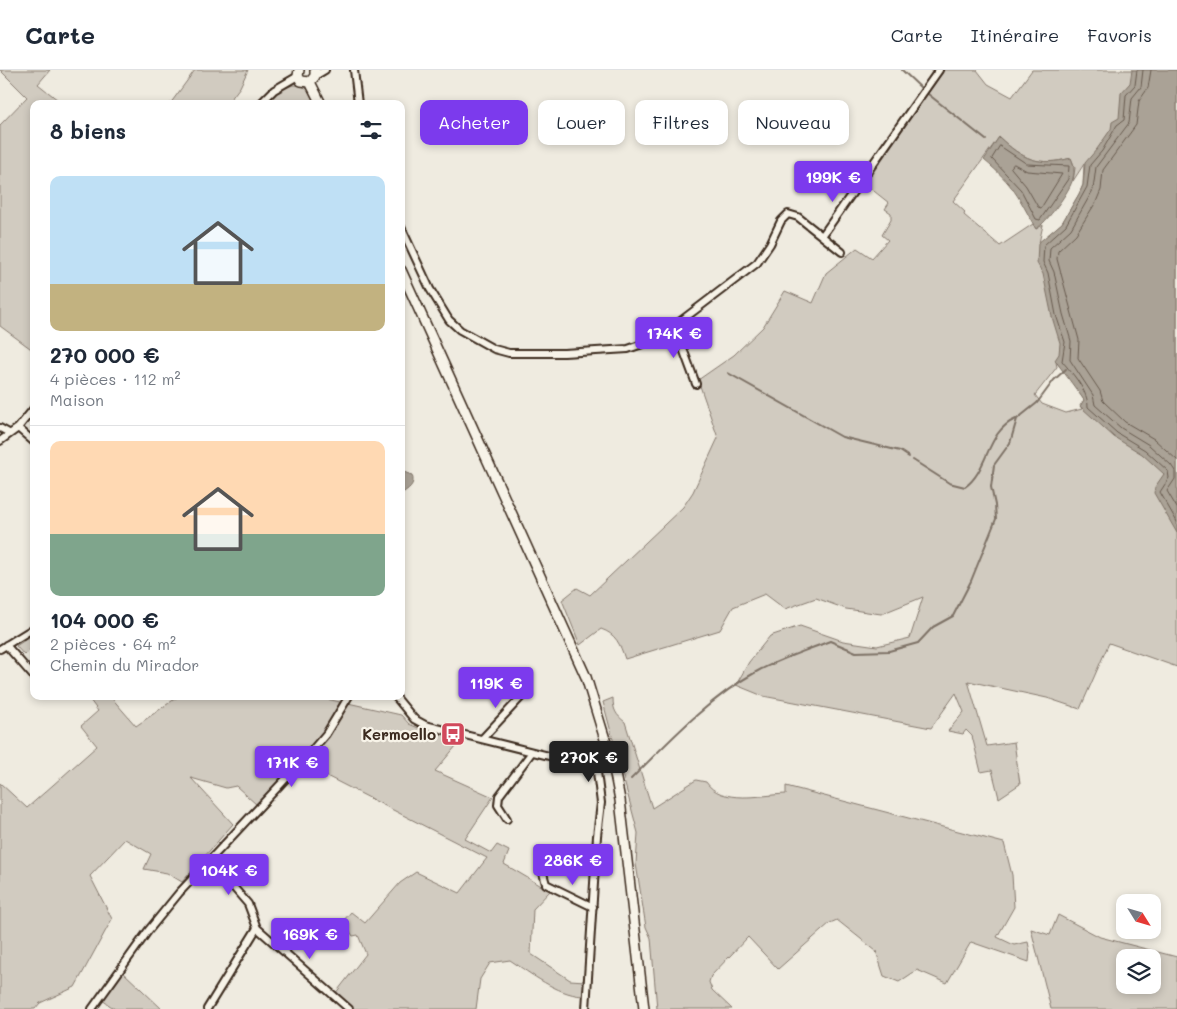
<!DOCTYPE html>
<html lang="fr">
<head>
<meta charset="utf-8">
<style>
  :root { --surface:#fff; --page:#f6f6f7; --text:#1f2937; --muted:#747a83; --line:#e0e1e3; --accent:#7c3aed }
  body { margin:0; font-family:Mali,sans-serif; background:var(--page); color:var(--text); height:100vh; display:flex; flex-direction:column; font-size:19px; white-space:nowrap }
  * { box-sizing:border-box; margin:0 }
  p { font-size:16px; color:var(--muted) }
  .icon { flex:none; width:28px; height:28px; fill:none; stroke:currentColor; stroke-width:2; stroke-linecap:round; stroke-linejoin:round }
  .map { position:relative; flex:1; overflow:hidden }
  .drawer { position:absolute; left:30px; top:30px; width:375px; height:600px; display:flex; flex-direction:column; background:var(--surface); border-radius:10px; box-shadow:0 2px 8px #0003 }
  .drawer>* { flex:none }
  .guide { position:absolute; left:420px; top:30px; width:475px; height:45px; display:flex; gap:10px }
  .needle { width:32px; rotate:127deg }
  .controls { position:absolute; left:1116px; top:824px; display:grid; gap:10px }
  .controls a { display:grid; place-items:center; width:45px; height:45px; border-radius:10px; background:var(--surface); box-shadow:0 2px 8px #0003; font-size:25px }
  .price { position:absolute; translate:-50% -42px; padding:0 11px; border-radius:5px; background:var(--accent); color:#fff; font-size:16px; line-height:32px; filter:drop-shadow(0 1px 2px #0008) }
  .price::after { content:''; position:absolute; left:50%; top:30px; width:15px; height:11px; margin-left:-8px; background:inherit; clip-path:polygon(0 0,100% 0,50% 100%) }
  .price.current { background:#222; color:#fff }
  ul { padding:0; list-style:none }
  li { display:grid; align-content:center; gap:10px; height:265px; padding:0 20px }
  li+li { border-top:1px solid var(--line) }
  li span { display:grid; place-items:center; height:155px; border-radius:10px; color:#555 }
  li>.icon { margin-inline-start:auto }
  span .icon { width:90px; height:90px; fill:#fffc; stroke-width:1 }
  li b { font-size:21px }
  h2 { display:flex; justify-content:space-between; align-items:center; height:60px; padding:0 20px; font-size:21px }
  .tag { padding:0 18px; border-radius:10px; background:var(--surface); box-shadow:0 2px 8px #0003; font-size:18px; line-height:45px }
  .tag.current { background:var(--accent); color:#fff }
  header { display:flex; align-items:center; gap:30px; box-sizing:border-box; height:70px; padding:0 25px; background:var(--surface); border-bottom:1px solid var(--line) }
  header strong { font-size:24px }
  nav { display:flex; gap:28px; margin-inline-start:auto; font-size:18px }
  .map>svg:first-child { display:block }
  .green { fill:#d1cbc0; stroke:#867a6f; fill-rule:evenodd }
  .water { fill:#aaa296; stroke:#7e7266 }
  .lines { fill:none; stroke-linecap:round; stroke-linejoin:round }
  .shore { stroke:#675a4e; stroke-width:1 }
  .stream { stroke:#7e7266; stroke-width:2 }
  .minor-casing { stroke:#3b2a1e; stroke-width:10 }
  .secondary-casing { stroke:#3b2a1e; stroke-width:12 }
  .minor { stroke:#f7f3e8; stroke-width:6 }
  .secondary { stroke:#f7f3e8; stroke-width:9 }
  .labels { text-anchor:middle; dominant-baseline:central; stroke-width:4.5; stroke-linejoin:round; paint-order:stroke }
  .poi-label { font-size:15px; font-weight:bold; fill:#3b2a1e; stroke:#f7f3e8; text-anchor:end }
</style>
</head>
<body>
<header>
<strong>Carte</strong>
<nav><a>Carte</a><a>Itinéraire</a><a>Favoris</a></nav>
</header>
<div class="map">
<svg width="1177" height="939" viewBox="0 0 1177 939">
  <rect width="100%" height="100%" fill="#efebe0"/>
  <filter id="ink" filterUnits="userSpaceOnUse"><feTurbulence type="fractalNoise" baseFrequency=".02" numOctaves="2"/><feDisplacementMap in="SourceGraphic" scale="10" xChannelSelector="R" yChannelSelector="G"/><feConvolveMatrix kernelMatrix="1 2 1 2 8 2 1 2 1" color-interpolation-filters="sRGB"/></filter>
  <g filter="url(#ink)">
    <!-- green -->
    <path class="green" d="M0,0H50L38,14L63,34H34V281L0,256V55L27,27Z
      M195,0H248L240,17L227,34H170Z
      M944,0H977L988,14L1012,27L1032,0H1177V597L1109,573L1080,639L1047,628L968,611L987,676L1014,672L1020,714L999,728L992,700L981,702L972,666L966,660L963,664L948,661L964,642L956,623L931,658L763,626L736,615L749,592L770,566L800,556L843,571L877,576L910,568L923,527L881,544L846,539L816,528L785,539L765,524L733,537L720,560L625,589C620,574 616,564 601,559L580,575L562,530L577,518L590,525L683,437L693,422L718,368L698,310L734,285L763,257L785,221L813,233L826,203L857,178L872,188L888,170L882,165L891,150V143L885,139L889,133L865,114ZM999,67C1022,89 1039,97 1071,88L1075,98L1073,111L1084,94L1083,115L1079,124L1062,153L1039,173L1043,155L1036,159L1033,154L1000,176L964,145L965,142L953,131ZM1056,292L1069,307L1084,330L1080,336L1082,339L1066,343L1042,334L1035,325L1057,297Z
      M293,15C308,15 310,21 316,34H264L275,22Z
      M34,564V576L24,585L16,576Z
      M87,626H110L136,656L179,626H313L340,632L326,658L302,686L297,684L287,703L257,735L236,716L226,718L191,708L233,754L182,812L167,803L144,799L151,784L125,769L90,806L112,849L75,917L40,933L35,939H0V713L27,738L97,676L81,656L98,641Z
      M613,628C613,640 616,645 625,652L652,738L696,710L706,712C721,735 761,725 786,724V716L1004,773L1012,805L1014,837L997,867L1014,875L1028,872L1030,882L1029,892L971,872L947,913L917,900L899,912L884,906L876,881L837,850L830,853L778,899L748,867L711,906L709,912L712,920L732,939H657L651,868L646,857L636,794L638,763L603,632Z
      M348,633L401,645L409,654L423,660L462,669L435,701L493,727L465,769L491,783L497,775L509,781L504,794L550,821L533,839L531,884L570,910L585,911L582,926C557,924 531,904 510,890L490,893L480,909L476,939H352L335,924L366,884L358,865L353,866L343,851L351,842L365,853L400,813L416,802L460,823L487,788L305,695L327,669Z
      M1058,845L1100,867L1177,887V939H1051L1031,859L1050,865ZM1125,888H1152V915H1125Z
      M122,901L162,939H115L102,930Z"/>
    <!-- water -->
    <path class="water" d="M1132,0H1177V463L1154,423L1155,417L1164,404L1142,384L1114,367L1082,338L1080,336L1084,330L1055,290L1059,284L1060,273L1052,247L1043,204L1037,193L1038,173L1062,153L1079,124L1083,115L1085,93L1097,79L1111,59L1112,52L1119,48L1121,23L1130,13Z
      M999,67C1022,89 1039,97 1071,88C1074,95 1075,100 1073,108C1071,120 1046,153 1036,159C1018,126 1014,115 984,90Z
      M401,401L412,405C416,415 408,419 401,424Z"/>
    <g class="lines">
      <!-- shore -->
      <path class="shore" d="M1137,0L1135,15L1126,25L1124,50L1117,55L1102,81L1090,95L1087,117L1066,155L1044,175L1043,192L1048,203L1056,245L1065,272L1062,291C1073,304 1088,321 1088,337L1117,363L1145,380L1168,401L1169,408L1160,422L1177,452
        M1143,0L1141,17L1132,28L1129,53L1096,97L1093,120L1071,159L1050,178L1049,191L1054,202L1063,244L1071,271L1070,290L1093,325L1095,335L1121,358L1149,375L1171,395L1175,401V409L1167,421L1177,438
        M1151,0L1148,18L1139,31L1136,55L1103,100L1101,120L1096,132L1076,164L1058,181L1057,189L1079,270L1078,288L1100,321L1103,331L1125,352L1154,369L1177,390
        M1000,76L1027,94L1069,96L1068,109L1040,150L1036,149L1021,120L992,89Z
        M1014,94L1027,101L1062,104L1041,138L1038,137L1026,116L1011,98Z"/>
      <!-- stream -->
      <path class="stream" d="M902,0L921,18
        M928,24L986,70
        M728,303L842,367L900,381L909,387
        M913,390L949,413L965,417C989,400 986,361 1016,349
        M631,709C668,672 709,628 756,602C779,589 805,581 830,571L856,582L889,581L918,573L933,557L953,546L971,511L996,449L995,435L991,417L994,395L1010,373L1017,349L1037,333L1054,310L1066,299"/>
      <defs>
        <path id="minor" d="M354,0L358,34
          M315,6L325,0
          M260,34L274,20L298,6
          M401,157L430,219L449,250L460,260L494,279L509,283H564L628,279L657,269L757,193L770,174L781,151L788,144L798,147L842,182
          M822,166L939,0
          M675,257L696,314
          M0,358L9,363
          M18,358L34,372
          M0,371L18,358L34,338
          M6,575L34,607
          M0,579L34,558
          M395,626L414,649L425,655L589,696L597,702L601,733L597,766L586,939
          M482,669L524,624
          M507,749L498,735L499,726L532,682
          M210,790L248,834L257,858L349,939
          M543,803L546,814L593,837
          M92,939L148,861L179,823L307,686L326,664L349,626
          M207,939L257,858"/>
        <path id="secondary" d="M299,0L298,6L301,11L310,12
          M310,12L321,34
          M310,12L315,6V0
          M401,200L586,607L614,699L620,730L644,939"/>
      </defs>
      <!-- minor casing -->
      <use href="#minor" class="minor-casing"/>
      <!-- secondary casing -->
      <use href="#secondary" class="secondary-casing"/>
      <!-- minor -->
      <use href="#minor" class="minor"/>
      <!-- secondary -->
      <use href="#secondary" class="secondary"/>
    </g>
  </g>
  <!-- icons -->
  <defs>
    <symbol id="bus-square" viewBox="-11 -11 22 22"><rect x="-9" y="-9" width="18" height="18" rx="4" fill="#d1495b" stroke="#f7f3e8"/><path d="M-5-6H5V4H4V6H2V4H-2V6H-4V4H-5ZM-3.5-4V0h7V-4ZM-3.5 1.2v1.5H-2V1.2ZM2 1.2v1.5H3.5V1.2Z" fill="#fff"/></symbol>
  </defs>
  <g fill-rule="evenodd">
    <use href="#bus-square" x="439" y="650" width="28" height="28"/>
  </g>
  <g class="labels">
    <!-- poi labels -->
    <g class="poi-label">
      <text x="436" y="664">Kermoello</text>
    </g>
  </g>
</svg>
<div class="controls">
<a><svg class="needle" viewBox="-14 -14 28 28"><path d="M0-13l5 13h-10z" fill="#e53935"/><path d="M0 13l5-13h-10z" fill="#747a83"/></svg></a>
<a><svg class="icon" aria-label="layers" viewBox="0 0 24 24"><path d="M12 4l9 5-9 5-9-5zM3 14l9 5 9-5"/></svg></a>
</div>
<b class="price" style="left:833px;top:133px">199K €</b>
<b class="price" style="left:674px;top:289px">174K €</b>
<b class="price" style="left:496px;top:639px">119K €</b>
<b class="price current" style="left:589px;top:713px">270K €</b>
<b class="price" style="left:292px;top:718px">171K €</b>
<b class="price" style="left:573px;top:816px">286K €</b>
<b class="price" style="left:229px;top:826px">104K €</b>
<b class="price" style="left:310px;top:890px">169K €</b>
<div class="guide">
<a class="tag current">Acheter</a>
<a class="tag">Louer</a>
<a class="tag">Filtres</a>
<a class="tag">Nouveau</a>
</div>
<section class="drawer">
<h2>8 biens<svg class="icon" aria-label="filters" viewBox="0 0 24 24"><path d="M4 7h16M4 17h16"/><circle cx="9" cy="7" r="2"/><circle cx="15" cy="17" r="2"/></svg></h2>
<ul>
<li><span style="background:linear-gradient(#bfe0f5 70%,#c2b280 0)"><svg class="icon" aria-label="home" viewBox="0 0 24 24"><path d="M3 11l9-7 9 7M6 9v11h12V9"/></svg></span><div><b>270 000 €</b><p>4 pièces · 112 m²</p><p>Maison</p></div></li>
<li><span style="background:linear-gradient(#ffd9b3 60%,#7fa58c 0)"><svg class="icon" aria-label="home" viewBox="0 0 24 24"><path d="M3 11l9-7 9 7M6 9v11h12V9"/></svg></span><div><b>104 000 €</b><p>2 pièces · 64 m²</p><p>Chemin du Mirador</p></div></li>
</ul>
</section>
</div>
</body>
</html>
